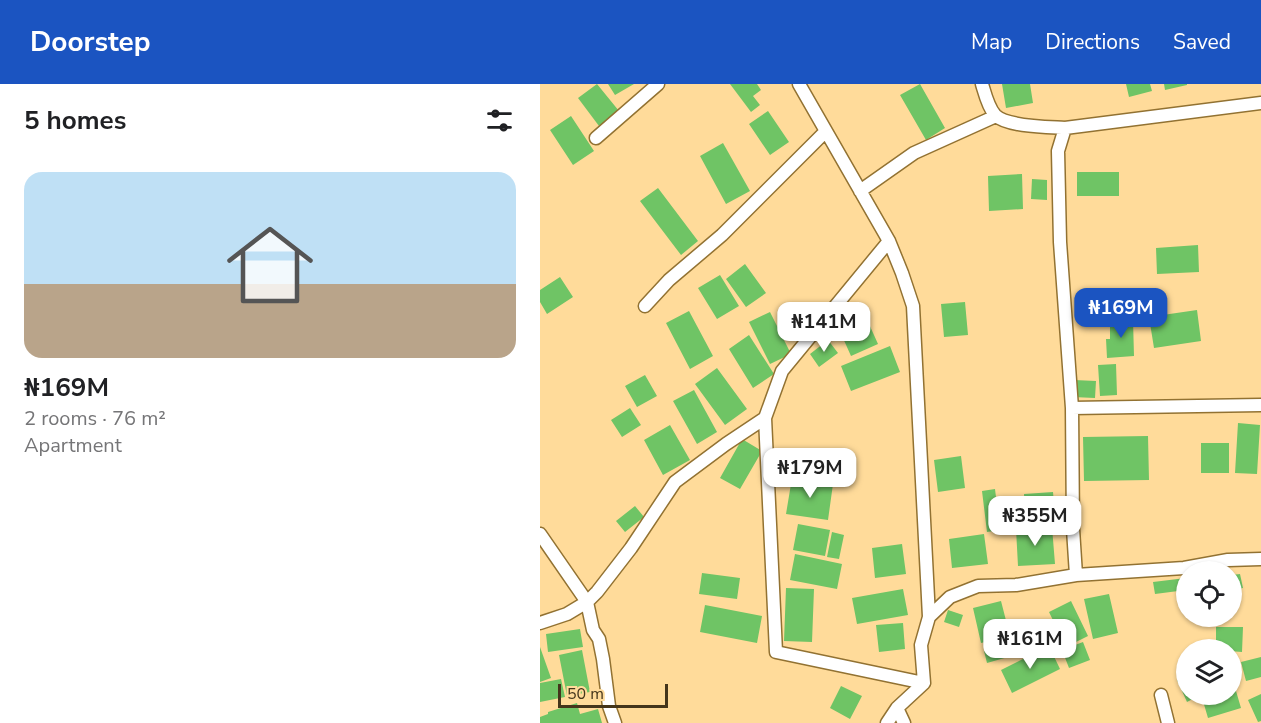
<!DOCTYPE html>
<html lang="en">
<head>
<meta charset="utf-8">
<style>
  :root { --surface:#fff; --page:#f2f2f2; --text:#202124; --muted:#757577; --line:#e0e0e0; --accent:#1b54c1 }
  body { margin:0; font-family:"Nunito Sans",sans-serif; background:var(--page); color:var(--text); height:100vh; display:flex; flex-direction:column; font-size:22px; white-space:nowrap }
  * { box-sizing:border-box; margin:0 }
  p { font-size:20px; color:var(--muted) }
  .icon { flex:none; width:33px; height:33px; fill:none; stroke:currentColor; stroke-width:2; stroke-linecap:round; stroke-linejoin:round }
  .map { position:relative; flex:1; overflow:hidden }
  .details { display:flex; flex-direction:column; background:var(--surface); width:540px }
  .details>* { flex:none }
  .tools { position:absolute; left:636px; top:477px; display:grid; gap:12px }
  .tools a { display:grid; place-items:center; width:66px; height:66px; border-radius:50%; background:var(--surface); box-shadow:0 2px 4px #0004; font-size:30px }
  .scale { position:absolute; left:18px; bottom:15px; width:110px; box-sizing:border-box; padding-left:6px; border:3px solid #44351b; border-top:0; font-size:16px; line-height:21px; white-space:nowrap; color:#44351b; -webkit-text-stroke:4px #ffdb9a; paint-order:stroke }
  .price { position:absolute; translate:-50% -51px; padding:0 14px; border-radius:12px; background:#fff; color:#222; font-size:20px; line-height:39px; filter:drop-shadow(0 2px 3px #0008) }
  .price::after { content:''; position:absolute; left:50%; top:36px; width:18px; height:14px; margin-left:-9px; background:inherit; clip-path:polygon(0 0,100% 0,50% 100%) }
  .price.active { background:var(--accent); color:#fff }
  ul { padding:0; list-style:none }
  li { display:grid; align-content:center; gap:12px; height:318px; padding:0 24px }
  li+li { border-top:2px solid var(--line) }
  li span { display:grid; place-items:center; height:186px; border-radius:18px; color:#555 }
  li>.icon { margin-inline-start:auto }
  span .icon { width:108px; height:108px; fill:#fffc; stroke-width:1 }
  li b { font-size:26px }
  h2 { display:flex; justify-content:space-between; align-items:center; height:72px; padding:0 24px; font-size:26px }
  header { display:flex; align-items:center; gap:36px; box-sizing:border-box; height:84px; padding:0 30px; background:var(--accent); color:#fff }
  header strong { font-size:28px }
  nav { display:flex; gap:33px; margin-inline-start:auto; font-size:21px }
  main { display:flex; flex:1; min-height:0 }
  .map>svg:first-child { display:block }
  .building { fill:#6fc465 }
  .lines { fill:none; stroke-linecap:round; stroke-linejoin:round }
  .street-casing { stroke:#927232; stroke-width:15 }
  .street { stroke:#fff; stroke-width:12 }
</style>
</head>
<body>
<header>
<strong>Doorstep</strong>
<nav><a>Map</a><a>Directions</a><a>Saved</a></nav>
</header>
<main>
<section class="details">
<h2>5 homes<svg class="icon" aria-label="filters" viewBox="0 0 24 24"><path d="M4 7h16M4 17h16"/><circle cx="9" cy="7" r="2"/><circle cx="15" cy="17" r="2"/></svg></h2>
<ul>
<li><span style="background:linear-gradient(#bfe0f5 60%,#b9a48a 0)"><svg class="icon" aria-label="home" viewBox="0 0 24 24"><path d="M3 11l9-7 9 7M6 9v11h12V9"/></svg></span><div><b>₦169M</b><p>2 rooms · 76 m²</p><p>Apartment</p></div></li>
</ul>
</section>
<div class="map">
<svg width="721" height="639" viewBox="0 0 721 639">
  <rect width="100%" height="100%" fill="#ffdb9a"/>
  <!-- building -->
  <path class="building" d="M57,0L79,27L59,42L38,14Z
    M68,0H94L75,11Z
    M190,0H217L221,6L213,12L220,21L211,28Z
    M380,0L405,44L386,56L360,11Z
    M462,0H490L493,19L466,24Z
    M586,0H610L612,7L589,13Z
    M624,0H647V1L625,6Z
    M228,27L249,58L230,71L209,40Z
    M31,32L54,67L33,81L10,46Z
    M183,59L210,107L186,120L160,72Z
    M537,88H579V112H537Z
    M482,90L483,125L449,127L448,92Z
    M492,95L507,96V116L491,115Z
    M118,104L158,157L141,171L100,117Z
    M658,161L659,188L617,190L616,164Z
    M205,180L226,209L206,223L186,195Z
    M180,191L199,222L177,235L158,204Z
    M20,193L33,213L7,230L0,218V206Z
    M425,218L428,251L404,253L401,220Z
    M657,226L661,257L614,264L609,233Z
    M149,227L173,272L150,285L126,239Z
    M230,228L251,270L230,280L209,238Z
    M325,231L338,260L311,272L298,243Z
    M593,236L594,272L567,274L566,255H570V237Z
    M209,251L234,290L213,304L189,265Z
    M288,256L298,269L279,283L270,270Z
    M350,262L360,288L311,307L301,282Z
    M576,280L577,311L560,312L558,281Z
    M177,284L207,325L185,341L155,300Z
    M105,291L117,312L97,323L85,302Z
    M534,296L556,297L555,314L533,313Z
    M154,306L177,348L157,360L133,317Z
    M90,324L101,341L82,353L71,336Z
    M698,339L720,341L717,390L695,389Z
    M130,341L150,376L123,391L104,356Z
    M608,352L609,396L544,397L543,353Z
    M202,355L222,367L200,405L180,394Z
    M661,359H689V389H661Z
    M421,372L425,404L398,408L394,376Z
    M252,394L293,400L288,436L246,430Z
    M455,405L460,446L447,448L442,407Z
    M513,408L515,431L485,433L484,410Z
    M95,422L104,433L85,448L76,437Z
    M258,440L290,446L285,472L253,466Z
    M512,443L515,480L478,482L476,445Z
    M292,448L304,451L299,475L287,473Z
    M444,450L448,480L412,484L409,455Z
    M362,460L366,490L335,494L332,464Z
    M255,470L302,480L297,505L250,496Z
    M162,489L200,494L197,515L159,510Z
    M700,490L703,504L692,506V491Z
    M646,494V506L615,510L613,498Z
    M246,504L274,505L272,558L244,557Z
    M363,505L368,531L317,540L312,514Z
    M569,510L578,549L553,555L544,515Z
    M461,517L470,552L441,559L433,524Z
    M531,517L548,552L526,563L509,528Z
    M165,521L222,532L217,559L160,548Z
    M408,526L423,531L419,543L404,538Z
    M363,539L365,565L339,568L336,541Z
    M503,542L507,560L480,565L477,547Z
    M676,543H703L702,568L676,566Z
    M40,545L43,563L8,568L6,550Z
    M543,558L550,576L529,584L522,566Z
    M472,559L475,571L447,579L444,567Z
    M509,562L520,585L472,609L461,586Z
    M0,563L11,594L0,598Z
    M42,566L50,608L27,612L19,571Z
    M721,573V593L706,597L701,578Z
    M646,591V610H662L647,618L637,596Z
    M21,595L25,613L0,618V599Z
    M301,602L322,612L310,635L290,624Z
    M696,607L701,624L668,634L663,617L684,610H692V608Z
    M721,610V637L718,638L708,616Z
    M37,619L40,630L58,625L62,639H0V633L8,630V628Z"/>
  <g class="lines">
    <defs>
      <path id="street" d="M259,0L349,157L362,189L373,222L389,533
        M442,0C445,10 448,23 455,31C467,43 509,43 525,44
        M56,54L118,0
        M320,107L374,69L456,32
        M349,157L242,287L225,334L236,568L384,599
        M105,222L129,196L182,151L286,47
        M532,324L721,321
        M0,450L47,518L57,508L91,464L135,398L186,360L225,334
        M536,491L533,445L532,324L520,158L518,67L525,44L721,19
        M0,539L27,530L47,518L53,546L59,555L63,575L69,622L75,639
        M621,611L628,639
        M357,624L364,639
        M347,639L357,624L384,599L381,561L389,533L410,513L438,502L476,501L536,491L644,484L688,476L721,475"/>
    </defs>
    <!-- street casing -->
    <use href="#street" class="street-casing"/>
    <!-- street -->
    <use href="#street" class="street"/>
  </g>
</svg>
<div class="tools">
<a><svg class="icon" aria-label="locate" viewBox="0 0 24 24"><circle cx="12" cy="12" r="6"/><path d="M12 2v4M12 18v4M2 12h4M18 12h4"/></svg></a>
<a><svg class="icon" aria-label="layers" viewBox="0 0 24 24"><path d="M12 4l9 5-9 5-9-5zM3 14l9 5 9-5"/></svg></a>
</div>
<div class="scale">50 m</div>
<b class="price active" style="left:581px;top:255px">₦169M</b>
<b class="price" style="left:284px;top:269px">₦141M</b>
<b class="price" style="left:270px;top:415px">₦179M</b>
<b class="price" style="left:495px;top:463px">₦355M</b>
<b class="price" style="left:490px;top:586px">₦161M</b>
</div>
</main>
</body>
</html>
